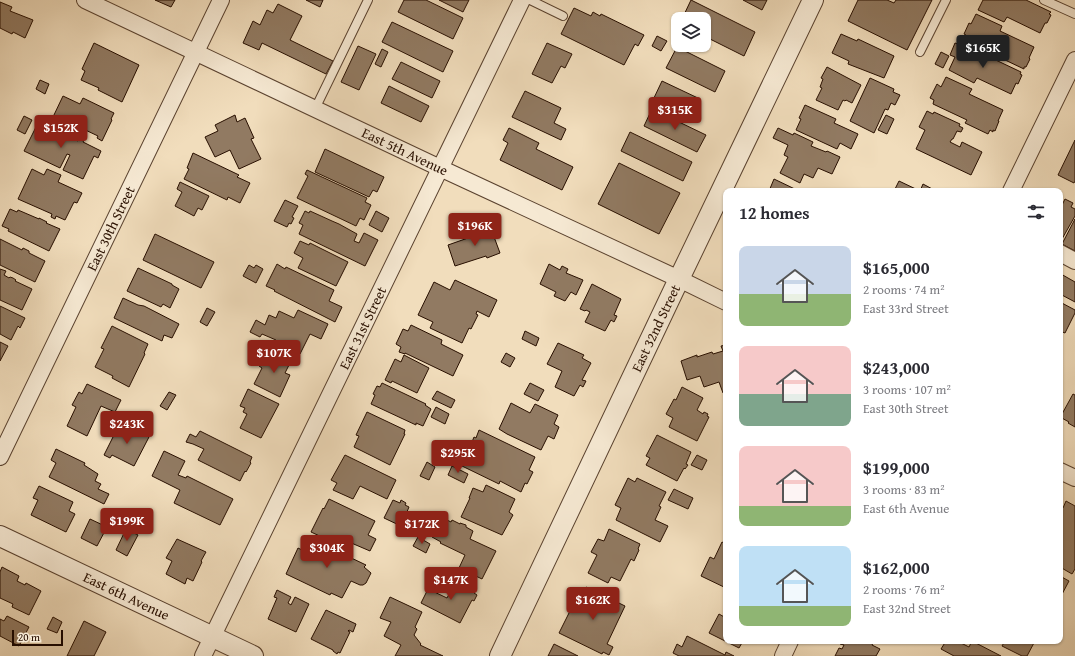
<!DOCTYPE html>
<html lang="en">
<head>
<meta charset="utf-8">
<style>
  :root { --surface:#fff; --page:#f7f7f7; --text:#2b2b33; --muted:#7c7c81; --accent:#8f2418 }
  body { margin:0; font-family:"Gentium Book Plus",serif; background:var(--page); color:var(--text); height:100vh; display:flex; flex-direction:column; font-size:15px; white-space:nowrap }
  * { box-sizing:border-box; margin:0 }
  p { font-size:13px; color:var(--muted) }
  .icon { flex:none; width:22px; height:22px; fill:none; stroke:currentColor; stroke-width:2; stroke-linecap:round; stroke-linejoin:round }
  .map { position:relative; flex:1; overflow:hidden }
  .side { position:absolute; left:723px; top:188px; width:340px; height:456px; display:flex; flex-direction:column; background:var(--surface); border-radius:8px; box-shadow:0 1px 3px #0004 }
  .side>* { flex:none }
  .fabs { position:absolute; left:671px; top:12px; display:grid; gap:8px }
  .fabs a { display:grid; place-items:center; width:40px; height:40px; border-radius:8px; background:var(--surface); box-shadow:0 1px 3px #0004; font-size:20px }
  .scale { position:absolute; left:12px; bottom:10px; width:51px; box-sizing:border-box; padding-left:4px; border:2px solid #280f00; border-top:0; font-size:11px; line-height:14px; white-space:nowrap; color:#280f00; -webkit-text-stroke:3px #f6e9d3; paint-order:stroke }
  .price { position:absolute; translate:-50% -34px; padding:0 9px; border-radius:4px; background:var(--accent); color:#fff; font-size:13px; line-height:26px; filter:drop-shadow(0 1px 2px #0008) }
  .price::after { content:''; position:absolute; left:50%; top:24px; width:12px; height:9px; margin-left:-6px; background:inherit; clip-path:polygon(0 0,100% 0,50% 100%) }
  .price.active { background:#222; color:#fff }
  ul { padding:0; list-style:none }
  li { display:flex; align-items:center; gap:12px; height:100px; padding:0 16px }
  li span { display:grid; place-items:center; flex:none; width:112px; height:80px; border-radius:8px; color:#555 }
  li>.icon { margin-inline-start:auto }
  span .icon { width:48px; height:48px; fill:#fffc; stroke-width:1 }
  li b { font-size:17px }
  h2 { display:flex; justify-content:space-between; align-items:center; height:48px; padding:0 16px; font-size:17px }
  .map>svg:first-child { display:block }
  .building { fill:#917a62; stroke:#280f00 }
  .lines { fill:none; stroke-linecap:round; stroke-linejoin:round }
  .service-casing { stroke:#5a422f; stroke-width:10 }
  .minor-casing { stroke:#5a422f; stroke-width:18 }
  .tertiary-casing { stroke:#5a422f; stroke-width:22 }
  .service { stroke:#f6e9d3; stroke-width:8 }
  .minor { stroke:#f6e9d3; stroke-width:16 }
  .tertiary { stroke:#f6e9d3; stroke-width:20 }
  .labels { text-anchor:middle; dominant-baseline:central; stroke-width:3; stroke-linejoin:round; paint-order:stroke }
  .street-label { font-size:14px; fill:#280f00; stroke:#f6e9d3 }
</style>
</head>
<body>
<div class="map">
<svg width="1075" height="656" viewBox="0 0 1075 656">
  <rect width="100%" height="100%" fill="#f1ddbc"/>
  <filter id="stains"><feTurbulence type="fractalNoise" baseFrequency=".005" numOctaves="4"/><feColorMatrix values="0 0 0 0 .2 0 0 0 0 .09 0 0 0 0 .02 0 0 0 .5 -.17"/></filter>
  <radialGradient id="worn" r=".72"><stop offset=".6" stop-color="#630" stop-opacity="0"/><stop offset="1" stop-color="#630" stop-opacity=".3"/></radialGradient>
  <!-- building -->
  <path class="building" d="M155,0H175L171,7Z
    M306,0H323L320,7Z
    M404,0H426L463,18L453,39L398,12Z
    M439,0H469L463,12Z
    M691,0L755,32L744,56L704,36V19H682Z
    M743,0H767L762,10Z
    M858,0H887L894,3L896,0H932L907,50L848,21Z
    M983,0H1026L1051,12L1049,14L1051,15L1047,23H1045L1040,33L1007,17L1004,22L978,10Z
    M0,2L12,7L10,11L33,20L25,38L13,32L12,34L0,28Z
    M278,4L302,16L290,40L333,61L326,74L262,43L259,50L243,43L253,21L260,25L267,10L273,13Z
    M574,8L591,16L593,12L600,16L601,14L644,35L638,46L635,44L624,65L561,34Z
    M976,14L1002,26L1000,31L1034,47L1029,58L1030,59L1026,67H1024V69L963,40L966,35L964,34L969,23L971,24Z
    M392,22L453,51L443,72L382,42Z
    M841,34L857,41L858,39L894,56L884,78L848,64L849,61L832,53Z
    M657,36L667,41L661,51L652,46Z
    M94,43L139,65L122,102L98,90L99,88L81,80L85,71L82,69Z
    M547,43L572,54L565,68L561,66L552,83L532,74Z
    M955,43L961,45L962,44L1021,72L1020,74L1022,75L1018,84L1016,83L1011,94L977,78L974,83L949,70L955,57L950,55Z
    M358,46L376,54L359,90L341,82Z
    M677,47L725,71L715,92L666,68Z
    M382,49L388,52L381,67L375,64Z
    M941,52L949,56L943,68L935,64Z
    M401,62L440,81L432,98L392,79Z
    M827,67L861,85L852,103L846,100L845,101L843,100L838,110L816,100L822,88L820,87L823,79L821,78Z
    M946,77L972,89L969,94L1003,110L998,121H999L995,131L993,130V132L990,130L988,134L965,123L967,120L933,104L934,100L930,98L937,84L941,87Z
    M870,78L894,89L893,92L900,95L895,105L891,103L888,110L885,109L874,133L850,121Z
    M40,80L49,84L45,94L36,89Z
    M662,81L700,99L691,118L653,100Z
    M389,86L429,106L421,122L381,103Z
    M525,91L561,108L554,123L566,129L561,140L512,117Z
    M63,96L80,104L83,98L114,113L111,119L112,120L102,141L97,138L98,136L58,117V119L53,117Z
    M805,105L836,119L834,123L858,134L851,149L840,143L837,149L796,130L801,119L799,118Z
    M652,109L706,135L697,152L644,126Z
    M927,111L933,114L934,112L960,124L959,126L963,128L961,132L957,131L953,139H952L950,142L960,147L962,142L982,152L971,175L916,149L925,130L919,127Z
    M235,115L237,122L245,118L254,138L251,139L261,159L239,169L230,150L215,157L205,137L218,131L215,125Z
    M886,115L894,119L887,134L878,130Z
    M24,116L32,120L25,134L17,130Z
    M39,121L56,129L57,127L75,136L74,139L78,141L79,138L84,140L83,142L101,151L98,158L94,156L83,179L63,170L70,155L67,154L60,168L24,151Z
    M509,128L539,143L536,149L573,167L562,190L500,160L508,143L503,140Z
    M778,128L793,135L794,133L813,142L811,146L826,152L827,151L840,157L832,174L818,168L813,178L804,174L800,183L780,173L788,157L784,155L788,145L773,138Z
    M630,132L692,162L683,181L621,151Z
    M1075,140V181L1074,183L1058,175Z
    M325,149L384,177L377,192L373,190L369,197L315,172Z
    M193,153L239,175L237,177L250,183L240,203L228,197L227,200L184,179L189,169L187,168Z
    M619,163L680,193L659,234L598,204Z
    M32,169L44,175L47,169L61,175L58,182L82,193L77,203L74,202L65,220L56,216L55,219L51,217L52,214L18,199Z
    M307,170L367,198L365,202L371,205L364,220L360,218L356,226L297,198L308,176L305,174Z
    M774,179L799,191H769Z
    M899,181L920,191L923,184L936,191H894Z
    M180,182L209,196L202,210L198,208L194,216L175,206L182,192L177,189Z
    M1065,199L1073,203L1071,207L1075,209V216L1062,239L1060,238V209Z
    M285,200L298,206L292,217L294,218L291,224L289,223L287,227L274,221Z
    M10,209L17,212L18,210L39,219V218L47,222L46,223L60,229L49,251L8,231L9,229L2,226Z
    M305,211L309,213L310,211L332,221L339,224L357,234L354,241L359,243L364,233L378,240L365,266L299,234L303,225L299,223Z
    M376,211L389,218L382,232L369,225Z
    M1075,219V251L1062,244Z
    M490,226L500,253L487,258L486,256L455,266L448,245L468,238L467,234Z
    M155,234L214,262L201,288L143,260Z
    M0,239L22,250L23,248L29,251V253L45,261L35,282L0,265Z
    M300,241L309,245L310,243L348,262L336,286L298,268L303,258L294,253Z
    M277,264L285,269L286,267L334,290L329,301L342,307L335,322L274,291L275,290L266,286Z
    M549,264L560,270L562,266L568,269L566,273L583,280L576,295L571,292L565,301L554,296L556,292L540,284Z
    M249,265L254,268L256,265L263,269L256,283L243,276Z
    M138,268L172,284V285L179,289L170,308L163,304L161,307L127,291Z
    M0,269L6,271L4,275L9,278L10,277L13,278L16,280L15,281L32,289L22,310L0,300Z
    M1061,274L1075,282V302L1060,294Z
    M455,280L497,300L489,317L477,311L476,314L478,315L471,329L469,328L462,343L430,328L433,322L418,315L434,282L450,290Z
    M592,284L621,299L614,315L617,316L614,322L611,320L605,331L585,322L590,312L586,310L585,311L580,309Z
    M123,298L138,305L144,306L179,324L172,338L164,335L162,341L114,318Z
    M1060,302L1075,310V313L1065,333L1060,331Z
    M0,306L25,318L20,328L18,326L11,340L0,334Z
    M207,308L215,312L207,326L200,322Z
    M298,310L328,324L321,339L310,334L300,354L275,342L276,340L262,334L260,337L250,332L256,320L265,325L269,315L276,318L279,311L294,318Z
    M411,325L442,340L441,344L463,355L453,376L405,353V354L399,352L401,347L396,344L403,329L408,331Z
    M112,326L148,344L144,353L145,354L129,387L112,378L113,376L95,367L104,349L101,348Z
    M525,331L539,338L536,346L522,339Z
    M0,342L8,346L0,361Z
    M558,343L584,355L582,358L591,363L582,380L586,381L583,387L580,385L574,396L555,387L562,371L547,364Z
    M726,345V392L723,393L719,382L704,387L700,376L687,380L681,361L697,355V357L712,352L713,354L723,351L721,346Z
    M277,352L292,359L285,373L290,375L280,397L254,384L262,368L259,366L264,356L273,360Z
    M506,353L515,358L510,367L501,362Z
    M404,355L429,368L417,393L392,381L391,383L385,380L395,359L401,362Z
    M382,383L426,404L425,405L431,409L423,426L416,423V425L371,404L375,395L373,394L377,386L380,387Z
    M530,383L544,390L538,401L524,394Z
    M87,384L121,400L115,412L101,406L87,436L67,426L76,407L72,405L79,392L82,394Z
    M682,387L703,398L697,410L703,414L704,412L708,414L707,416L709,417L697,441L669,427L673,418L666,414L674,399L676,400Z
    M248,389L279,404L261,438L240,428L247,414L243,412L245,408L240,406Z
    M437,391L455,400L451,408L432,399Z
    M169,392L176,395L167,410L160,406Z
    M1073,394L1075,395V427L1068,423L1069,422L1060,417L1061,414H1062Z
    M511,403L530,413L535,404L558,415L554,424L559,427L554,439L548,436L541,450L507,434L499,429Z
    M436,407L449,414L445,424L431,417Z
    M367,412L405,430L404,434H405L390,465L354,447L359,436L356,435Z
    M120,423L149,437L134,466L112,455L110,458L104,455Z
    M479,430L535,457L529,470L533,472L527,484L525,483L521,492L500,481L499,484L462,466L463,465L454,460L463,441L472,446L473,443L472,442L474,437L476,438Z
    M200,431L252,457L250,462L251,463L246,472L245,471L240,481L198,460L204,449L193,444L186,442L190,434L196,437Z
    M657,435L691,452L686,464L688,465L685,469L684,468L677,481L646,465L650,458L646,456Z
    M56,449L85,463L84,465L98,474L95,481L101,484L98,489L109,494L104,504L49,477L56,463L51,460Z
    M164,451L185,461L178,475L186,478L187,476L233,499L220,525L174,503L180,490L152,476Z
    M345,455L396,480L387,499L360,486L353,499L333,490L337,483L331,480Z
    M697,455L707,460L702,470L691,465Z
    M427,462L435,467L429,480L420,476Z
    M452,466L468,474L464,483L448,475Z
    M628,478L635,482L637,478L666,492L659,506L661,507L655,520L668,526L660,542L616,520L621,508L615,505Z
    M486,485L515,499L509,512L513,515L502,535L461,517L470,498H469L473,488L483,492Z
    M39,486L73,502L69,511L75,514L66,532L31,515L38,500L33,498Z
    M674,489L693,498L688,509L668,500Z
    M329,499L375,521L368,535L376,539L370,551L342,539L339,545L311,532L323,508L324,509Z
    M393,500L400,503L401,500L406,503L405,505L409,507L401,526L384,518Z
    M1066,501L1075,506V569L1072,574L1060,567V506L1063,508Z
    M441,517L451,522L452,520L460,524V523L466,525V527L473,531L470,539L496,551L482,579L459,568L465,555L440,543L441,542L432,537Z
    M90,519L107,527L97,546L81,538Z
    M126,529L138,535L127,556L116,550Z
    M609,529L640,544L638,549L639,550L634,561L631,559L620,581L611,577L608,583L588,573L597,555L591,552L598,539L604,541Z
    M308,537L322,544L321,547L323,548L324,545L366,565L364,567L371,573L366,583L363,585H360L351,581L342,598L331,593L330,595L286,574L298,548L302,550Z
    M418,537L430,544L426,553L413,546Z
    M177,539L206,552L201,561L202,562L193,581L187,578L185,584L166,574L172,561L166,558Z
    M722,542L726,544V588L701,576L710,557L714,559Z
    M2,567L19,576L17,581L25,585L26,583L41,591L29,615L12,607L13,604L0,598V572Z
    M1060,576L1069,581L1060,598Z
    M441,578L450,582L446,591L437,587Z
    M456,581L475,590L474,593L477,595L474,601L472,600L460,623L421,603L428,589L447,598Z
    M586,587L625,606L607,644L613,647L609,655L603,652L602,654L559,633L575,601L579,602Z
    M277,590L291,597L288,603L291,605L295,597L309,604L296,632L268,619L277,598L274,597Z
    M390,597L422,612L415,627L417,629L414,635L421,644L420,645L443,656H395L401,645L384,636L391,622L380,618Z
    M326,610L356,624L353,632L349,630L348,631L350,632L340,653L338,652L337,654L333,651V650L311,639Z
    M719,614L726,618V641H743L739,648L709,633Z
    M7,616L29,627L19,646L0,636V619L4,621Z
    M53,617L62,622L57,633L47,629Z
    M84,621L106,632L94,656H67Z
    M687,636L725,655L726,652L734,656H679L673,653L677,644L682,647Z
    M842,641H874L872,645L880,649L876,656H835L839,648L842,649L844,645L840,644Z
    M946,641H962L961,643L969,647L972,641L1001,656H954L941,649Z
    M1005,641H1035L1027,656H1022L1002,646Z
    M554,644L578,656H548Z"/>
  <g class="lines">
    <defs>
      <path id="service" d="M530,0L563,16
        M1044,0L1075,14
        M920,52L946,0
        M315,109L368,0"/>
      <g id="minor">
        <path id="s1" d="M85,0L440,168L679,279L726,302"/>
        <path d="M1011,191L1075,60"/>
        <path d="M1060,253L1075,261"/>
        <path id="s2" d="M0,457L221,0"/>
        <path d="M1060,471L1075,478"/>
        <path id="s3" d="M203,656L522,0"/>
        <path d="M783,656L790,641"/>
      </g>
      <g id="tertiary">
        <path id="s4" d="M0,536L253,656"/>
        <path id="s5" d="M500,656L679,279L813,0"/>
      </g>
    </defs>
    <!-- service casing -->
    <use href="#service" class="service-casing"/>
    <!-- minor casing -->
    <use href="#minor" class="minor-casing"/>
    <!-- tertiary casing -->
    <use href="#tertiary" class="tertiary-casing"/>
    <!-- service -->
    <use href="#service" class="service"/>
    <!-- minor -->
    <use href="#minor" class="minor"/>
    <!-- tertiary -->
    <use href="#tertiary" class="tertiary"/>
  </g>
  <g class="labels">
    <!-- street labels -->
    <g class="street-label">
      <text stroke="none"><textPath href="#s1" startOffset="354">East 5th Avenue</textPath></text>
      <text stroke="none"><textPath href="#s2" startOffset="254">East 30th Street</textPath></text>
      <text stroke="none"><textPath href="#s3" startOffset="365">East 31st Street</textPath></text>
      <text stroke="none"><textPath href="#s5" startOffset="363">East 32nd Street</textPath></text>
      <text stroke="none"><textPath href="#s4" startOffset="140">East 6th Avenue</textPath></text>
    </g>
  </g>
  <rect width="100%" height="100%" filter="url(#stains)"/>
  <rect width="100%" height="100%" fill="url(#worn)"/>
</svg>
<div class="fabs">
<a><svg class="icon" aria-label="layers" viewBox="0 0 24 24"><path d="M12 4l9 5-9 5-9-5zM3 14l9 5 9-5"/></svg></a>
</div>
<div class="scale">20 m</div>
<b class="price active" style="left:983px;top:69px">$165K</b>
<b class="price" style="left:675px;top:131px">$315K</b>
<b class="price" style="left:61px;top:149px">$152K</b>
<b class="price" style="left:475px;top:247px">$196K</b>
<b class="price" style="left:274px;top:374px">$107K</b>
<b class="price" style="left:127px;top:445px">$243K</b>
<b class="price" style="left:458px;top:474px">$295K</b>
<b class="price" style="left:127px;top:542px">$199K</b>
<b class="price" style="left:422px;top:545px">$172K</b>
<b class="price" style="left:327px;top:569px">$304K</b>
<b class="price" style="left:451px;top:601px">$147K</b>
<b class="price" style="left:593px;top:621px">$162K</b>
<section class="side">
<h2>12 homes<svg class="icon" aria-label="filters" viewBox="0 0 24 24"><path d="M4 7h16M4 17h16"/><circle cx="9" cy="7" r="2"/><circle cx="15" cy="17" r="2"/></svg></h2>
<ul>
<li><span style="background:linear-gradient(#c9d6e8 60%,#8fb573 0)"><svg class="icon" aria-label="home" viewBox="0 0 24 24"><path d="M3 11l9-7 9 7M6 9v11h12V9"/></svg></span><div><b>$165,000</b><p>2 rooms · 74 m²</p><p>East 33rd Street</p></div></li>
<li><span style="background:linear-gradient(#f6c9c9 60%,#7fa58c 0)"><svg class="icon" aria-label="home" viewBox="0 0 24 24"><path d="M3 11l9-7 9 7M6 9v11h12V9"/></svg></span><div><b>$243,000</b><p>3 rooms · 107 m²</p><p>East 30th Street</p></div></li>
<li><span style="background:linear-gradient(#f6c9c9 75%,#8fb573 0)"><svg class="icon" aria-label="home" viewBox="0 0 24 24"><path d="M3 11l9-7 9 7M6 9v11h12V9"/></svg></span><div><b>$199,000</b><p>3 rooms · 83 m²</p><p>East 6th Avenue</p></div></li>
<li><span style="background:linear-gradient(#bfe0f5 75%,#8fb573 0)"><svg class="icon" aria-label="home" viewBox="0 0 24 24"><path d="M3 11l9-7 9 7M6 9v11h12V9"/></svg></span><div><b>$162,000</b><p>2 rooms · 76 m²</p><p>East 32nd Street</p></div></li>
</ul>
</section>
</div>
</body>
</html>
